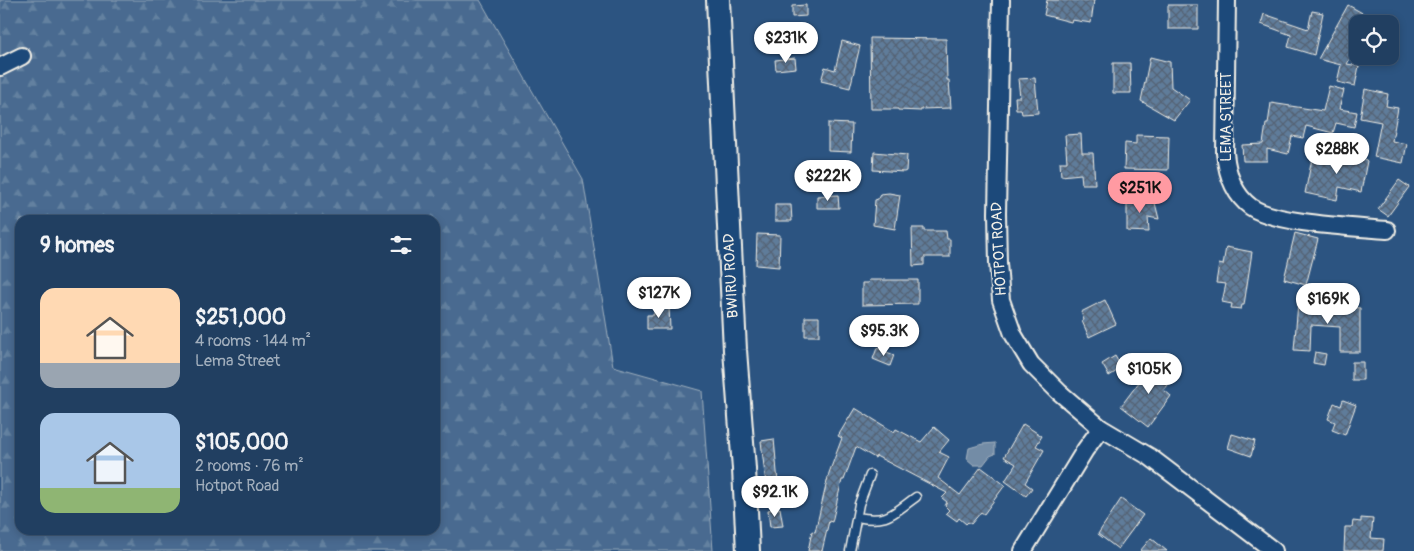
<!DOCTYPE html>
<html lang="en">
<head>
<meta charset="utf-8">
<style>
  :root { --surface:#213f61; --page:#2d4a6a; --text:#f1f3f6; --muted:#a2afbd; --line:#3e5876; --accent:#ff9aa2 }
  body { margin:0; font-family:Pangolin,sans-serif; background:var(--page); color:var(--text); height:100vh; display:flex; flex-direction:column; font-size:19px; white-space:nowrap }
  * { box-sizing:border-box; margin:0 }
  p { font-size:16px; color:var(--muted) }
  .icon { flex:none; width:28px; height:28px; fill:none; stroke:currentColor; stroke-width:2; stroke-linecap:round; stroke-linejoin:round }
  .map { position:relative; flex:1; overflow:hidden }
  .side { position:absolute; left:15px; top:215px; width:425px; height:320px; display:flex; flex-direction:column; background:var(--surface); border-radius:15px; box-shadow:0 2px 8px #0003,0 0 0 1px var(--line) }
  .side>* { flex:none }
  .buttons { position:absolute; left:1349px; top:15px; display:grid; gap:10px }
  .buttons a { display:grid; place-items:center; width:50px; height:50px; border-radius:10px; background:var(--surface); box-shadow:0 2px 8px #0003,0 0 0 1px var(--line); font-size:25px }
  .price { position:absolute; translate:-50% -42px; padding:0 11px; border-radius:18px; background:#fff; color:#222; font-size:16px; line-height:32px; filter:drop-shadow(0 1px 2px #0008) }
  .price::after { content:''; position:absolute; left:50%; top:30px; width:15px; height:11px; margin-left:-8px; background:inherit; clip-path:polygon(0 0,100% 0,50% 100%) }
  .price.on { background:var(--accent); color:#111 }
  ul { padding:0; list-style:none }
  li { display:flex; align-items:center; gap:15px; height:125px; padding:0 25px }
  li span { display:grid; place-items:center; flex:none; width:140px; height:100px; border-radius:15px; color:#555 }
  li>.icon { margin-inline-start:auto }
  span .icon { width:60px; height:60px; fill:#fffc; stroke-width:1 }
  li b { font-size:21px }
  h2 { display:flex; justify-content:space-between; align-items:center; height:60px; padding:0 25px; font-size:21px }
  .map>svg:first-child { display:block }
  .forest { fill:url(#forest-firs); stroke:#9eaebc; fill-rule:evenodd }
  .water { fill:#738ca6; stroke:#a7b4c0 }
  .building { fill:url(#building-cross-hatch); stroke:#f4f1e8 }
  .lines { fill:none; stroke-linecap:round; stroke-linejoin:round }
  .service-casing { stroke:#f4f1e8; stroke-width:11 }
  .minor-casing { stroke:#f4f1e8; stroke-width:20 }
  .secondary-casing { stroke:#f4f1e8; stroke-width:26 }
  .service { stroke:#1f4a7a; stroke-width:8 }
  .minor { stroke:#1f4a7a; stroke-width:16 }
  .secondary { stroke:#1f4a7a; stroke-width:22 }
  .labels { text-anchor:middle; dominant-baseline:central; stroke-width:4.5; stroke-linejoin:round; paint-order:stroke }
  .street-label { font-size:15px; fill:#f4f1e8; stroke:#1f4a7a }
</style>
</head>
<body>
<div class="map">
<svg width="1414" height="551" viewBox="0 0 1414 551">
  <defs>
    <pattern id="forest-firs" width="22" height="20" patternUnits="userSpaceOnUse" patternTransform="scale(1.25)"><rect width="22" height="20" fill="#496b90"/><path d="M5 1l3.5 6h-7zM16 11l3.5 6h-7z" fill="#6481a0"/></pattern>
    <pattern id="building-cross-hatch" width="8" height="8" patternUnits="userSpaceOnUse" patternTransform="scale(1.25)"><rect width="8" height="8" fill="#5e7b9a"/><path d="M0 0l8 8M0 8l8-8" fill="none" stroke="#556474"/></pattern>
  </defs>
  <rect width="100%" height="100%" fill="#2c5481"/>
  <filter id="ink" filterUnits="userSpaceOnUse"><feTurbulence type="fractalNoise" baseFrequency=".02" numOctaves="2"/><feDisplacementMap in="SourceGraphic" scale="10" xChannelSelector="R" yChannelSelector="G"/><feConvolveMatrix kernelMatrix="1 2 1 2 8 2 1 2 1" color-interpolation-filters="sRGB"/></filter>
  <g filter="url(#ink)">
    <!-- forest -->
    <path class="forest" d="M0,0H480L583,179L613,366L702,391L713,551H0ZM20,220H435V530H20Z"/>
    <!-- water -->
    <path class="water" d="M995,443V454L990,456L983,465H974L967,459L969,448L983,444Z"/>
    <!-- building -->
    <path class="building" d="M1047,0H1094L1091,23L1072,20L1071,22L1044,15Z
      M806,5V16L792,17V6Z
      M1168,5H1198V29H1168Z
      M1348,5L1382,24H1358V45L1347,64L1359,66L1355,86L1337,82L1341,65L1318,59Z
      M1312,11L1323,13L1314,55L1288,47L1291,35L1261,24L1264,14L1308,29Z
      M870,38L946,39L947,80H949L951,108L921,109V111L898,110V109H871Z
      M842,41L860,46L850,88L821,81L825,67L835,70Z
      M1150,57L1170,62L1171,87L1190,100L1174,120L1141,101Z
      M795,58L796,68L776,70L775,60Z
      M1113,63H1130L1131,93H1113Z
      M1035,78L1038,113L1022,114L1021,109H1016L1015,97H1020L1018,79Z
      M1329,86L1344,90L1339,109L1357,112L1354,127L1336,123L1333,133L1306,126L1303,138L1292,136L1288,154L1267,149V161H1243L1242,145L1263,144L1266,124H1268L1271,103L1323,111Z
      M1365,89L1388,94L1386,106L1398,108L1392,141L1407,144L1403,163L1374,157L1381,122L1360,118Z
      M828,123L852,124L851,152L828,151Z
      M1081,134L1082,153H1093L1095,184H1082L1081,174L1061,176L1060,162H1067L1065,135Z
      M1136,135L1169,136L1168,170L1124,169L1125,143L1136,144Z
      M1343,148L1356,151L1367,161L1361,192L1339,187L1337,200L1305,193L1312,159L1340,165Z
      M874,152L907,155L906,171L904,172L873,170Z
      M1399,180L1409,187L1388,216L1378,209Z
      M889,193L900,195L895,229L873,225L875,200L878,199L880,194Z
      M838,195L839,208H817V196Z
      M1139,197L1154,199L1159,219L1148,217L1149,232L1127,231V199Z
      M775,205H791L792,221H775Z
      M912,228H924V231H946L947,239H950V257H924V265L913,266Z
      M1295,233L1318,239L1306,285L1284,279Z
      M757,234L780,235L779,267L756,265Z
      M1226,247L1252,252L1244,305H1242L1241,309L1231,308L1232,304L1222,302L1226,284L1216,283L1219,264L1223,265Z
      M869,280H918V304L862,305V283H868Z
      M1105,300L1116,324L1089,337L1082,321L1084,320L1081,312Z
      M1298,303L1360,308V352H1340V327L1311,325L1310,351L1294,350Z
      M654,307H669L670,329H647V315H654Z
      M805,317H819V336H805Z
      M877,348L894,355L890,366L873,359Z
      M1315,352L1326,354L1324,365L1313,363Z
      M1115,356L1122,368L1109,376L1102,364Z
      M1155,361L1175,376L1164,390L1171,396L1148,427L1121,406Z
      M1352,362H1363V380H1352Z
      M1343,400L1356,405L1345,435L1332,430L1335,422L1328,419L1334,403L1341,406Z
      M855,408L894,432L896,429L921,442L934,427L949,440L939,452L949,457L938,478L960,495L981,467L1005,485L984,514L981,512L971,524L968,522L966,524L959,518L957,521L946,513L949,510L945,506L947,502L942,498L947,493L876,456L875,458L856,447L844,480H842L832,522L829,521L822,551H808L812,531L815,532L829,473L842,438L838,436Z
      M1023,424L1042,436L1036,446L1044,450L1025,483L1032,488L1026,496L1005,481L1016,464L1004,457Z
      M1232,434L1255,441L1251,456L1228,448Z
      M774,439L778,483L766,484L761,441Z
      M1121,499L1143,515L1118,549L1098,534Z
      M780,508L783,526L770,527L768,510Z
      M1361,518L1373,519L1371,538L1384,539L1383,551H1344L1345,527H1352L1353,521L1361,522Z
      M1151,538L1167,551H1140Z"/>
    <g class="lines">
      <defs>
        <path id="service" d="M857,517C888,523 892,514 916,497
          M850,551L859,504L870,475"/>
        <path id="minor" d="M1001,0L997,213L998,263L1001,300L1013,334L1031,364L1059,392L1101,428L1150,457L1274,551
          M1227,0L1225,153C1227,173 1233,194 1251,207C1275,224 1355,227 1387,230
          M0,67L22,56
          M1023,551L1085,450L1101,428"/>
        <path id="secondary" d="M718,0L735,350L744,469L748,551"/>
      </defs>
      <!-- service casing -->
      <use href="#service" class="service-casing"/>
      <!-- minor casing -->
      <use href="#minor" class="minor-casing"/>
      <!-- secondary casing -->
      <use href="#secondary" class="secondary-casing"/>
      <!-- service -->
      <use href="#service" class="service"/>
      <!-- minor -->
      <use href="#minor" class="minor"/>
      <!-- secondary -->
      <use href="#secondary" class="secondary"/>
    </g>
  </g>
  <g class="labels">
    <!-- street labels -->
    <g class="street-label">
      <text transform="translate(1226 117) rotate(-90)">LEMA STREET</text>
      <text transform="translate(999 249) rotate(-93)">HOTPOT ROAD</text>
      <text transform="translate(731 276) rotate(-93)">BWIRU ROAD</text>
    </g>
  </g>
</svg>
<div class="buttons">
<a><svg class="icon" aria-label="locate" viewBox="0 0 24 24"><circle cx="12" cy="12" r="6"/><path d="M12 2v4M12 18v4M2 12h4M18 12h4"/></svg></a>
</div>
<b class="price" style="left:786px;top:64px">$231K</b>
<b class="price" style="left:1337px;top:175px">$288K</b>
<b class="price" style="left:828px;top:202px">$222K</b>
<b class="price on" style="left:1140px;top:214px">$251K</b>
<b class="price" style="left:659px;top:319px">$127K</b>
<b class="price" style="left:1328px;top:325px">$169K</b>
<b class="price" style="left:884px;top:357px">$95.3K</b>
<b class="price" style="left:1149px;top:395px">$105K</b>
<b class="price" style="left:775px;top:518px">$92.1K</b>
<section class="side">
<h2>9 homes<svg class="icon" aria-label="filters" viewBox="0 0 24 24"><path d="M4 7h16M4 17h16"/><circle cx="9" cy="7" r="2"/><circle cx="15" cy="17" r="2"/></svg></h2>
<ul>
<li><span style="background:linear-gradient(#ffd9b3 75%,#9aa5b1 0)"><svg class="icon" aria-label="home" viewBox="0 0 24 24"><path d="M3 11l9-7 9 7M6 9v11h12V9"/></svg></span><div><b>$251,000</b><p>4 rooms · 144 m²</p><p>Lema Street</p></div></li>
<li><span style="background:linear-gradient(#a9c7e8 75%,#8fb573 0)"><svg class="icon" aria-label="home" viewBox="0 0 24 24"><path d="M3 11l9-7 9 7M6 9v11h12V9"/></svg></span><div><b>$105,000</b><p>2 rooms · 76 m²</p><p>Hotpot Road</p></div></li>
</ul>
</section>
</div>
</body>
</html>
